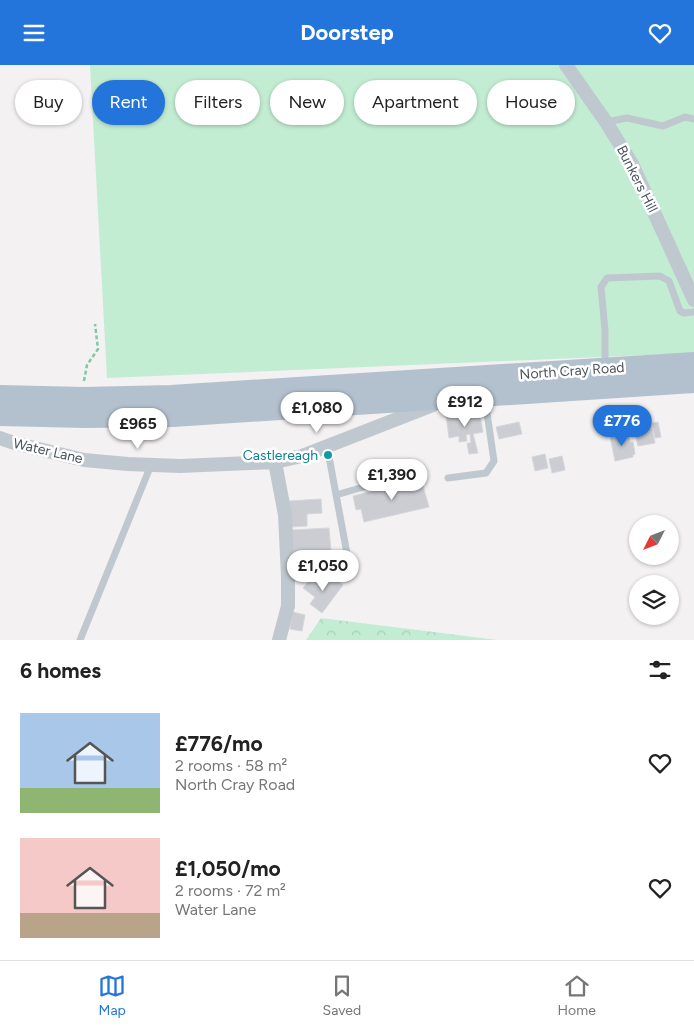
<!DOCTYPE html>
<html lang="en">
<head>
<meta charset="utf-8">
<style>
  :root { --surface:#fff; --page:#f2f2f2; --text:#222; --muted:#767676; --line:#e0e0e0; --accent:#2475db }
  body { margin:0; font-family:Figtree,sans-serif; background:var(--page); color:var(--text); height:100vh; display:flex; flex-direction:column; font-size:19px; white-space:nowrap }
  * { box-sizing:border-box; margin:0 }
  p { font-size:16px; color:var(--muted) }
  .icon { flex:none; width:28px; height:28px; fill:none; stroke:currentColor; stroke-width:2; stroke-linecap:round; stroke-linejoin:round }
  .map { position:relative; height:575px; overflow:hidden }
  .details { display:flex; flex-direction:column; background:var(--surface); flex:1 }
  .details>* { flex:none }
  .guide { position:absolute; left:15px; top:15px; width:665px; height:45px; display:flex; gap:10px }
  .needle { width:32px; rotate:228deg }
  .buttons { position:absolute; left:629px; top:450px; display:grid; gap:10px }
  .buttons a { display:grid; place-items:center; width:50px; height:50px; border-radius:50%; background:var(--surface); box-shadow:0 1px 4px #0004; font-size:25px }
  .price { position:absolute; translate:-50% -42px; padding:0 11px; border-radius:18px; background:#fff; color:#222; font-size:16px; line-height:32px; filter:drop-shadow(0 1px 2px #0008) }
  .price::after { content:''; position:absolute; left:50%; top:30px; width:15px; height:11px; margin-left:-8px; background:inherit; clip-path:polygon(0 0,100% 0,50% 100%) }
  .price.active { background:var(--accent); color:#fff }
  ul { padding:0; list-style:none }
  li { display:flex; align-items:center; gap:15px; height:125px; padding:0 20px }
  li span { display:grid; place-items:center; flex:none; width:140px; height:100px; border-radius:0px; color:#555 }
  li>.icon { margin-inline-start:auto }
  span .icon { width:60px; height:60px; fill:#fffc; stroke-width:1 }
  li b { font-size:21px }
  h2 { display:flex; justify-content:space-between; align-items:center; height:60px; padding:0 20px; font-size:21px }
  .pill { padding:0 18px; border-radius:22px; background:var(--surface); box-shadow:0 1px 4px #0004; font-size:18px; line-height:45px }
  .pill.active { background:var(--accent); color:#fff }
  header { display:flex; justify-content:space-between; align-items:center; height:65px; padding:0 20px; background:var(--accent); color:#fff; font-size:22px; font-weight:700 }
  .menu { display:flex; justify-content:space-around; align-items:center; height:70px; border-top:1px solid var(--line); background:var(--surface); font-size:14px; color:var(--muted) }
  .menu a { display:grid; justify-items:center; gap:2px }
  .menu .active { color:var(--accent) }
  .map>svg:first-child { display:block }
  .grass { fill:#c3edd3 }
  .park { fill:url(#park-crowns) }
  .building { fill:#cbcdd3; stroke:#d6d7dc }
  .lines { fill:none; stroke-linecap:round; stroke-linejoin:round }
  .path { stroke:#7dcaa3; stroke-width:2.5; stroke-dasharray:4 2.5; stroke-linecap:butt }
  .lane { stroke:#c0c8cf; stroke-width:7 }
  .street { stroke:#c0c8cf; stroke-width:14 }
  .primary { stroke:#b3c1ce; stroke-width:22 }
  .culture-dot { fill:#0f9aa8; stroke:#fff; stroke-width:2 }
  .labels { text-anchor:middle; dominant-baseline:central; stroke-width:5; stroke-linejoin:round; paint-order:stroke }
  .street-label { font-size:14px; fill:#4a545e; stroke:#fff }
  .culture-label { font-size:14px; fill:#0d838f; stroke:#fff; text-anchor:end }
</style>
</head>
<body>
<header><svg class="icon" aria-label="menu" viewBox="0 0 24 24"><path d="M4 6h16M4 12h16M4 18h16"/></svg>Doorstep<svg class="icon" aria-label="heart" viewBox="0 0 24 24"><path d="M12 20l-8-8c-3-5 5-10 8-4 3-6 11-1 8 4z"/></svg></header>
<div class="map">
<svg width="694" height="575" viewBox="0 0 694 575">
  <defs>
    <pattern id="park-crowns" width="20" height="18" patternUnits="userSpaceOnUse" patternTransform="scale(1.25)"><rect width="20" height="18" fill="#c3edd3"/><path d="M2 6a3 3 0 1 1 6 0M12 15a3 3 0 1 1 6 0" fill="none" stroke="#a9cdb8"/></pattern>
  </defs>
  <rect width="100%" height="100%" fill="#f3f1f1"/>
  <!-- grass -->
  <path class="grass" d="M90,0H694V288L107,313Z"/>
  <!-- park -->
  <path class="park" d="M321,553L498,575H306Z"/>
  <!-- building -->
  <path class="building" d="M479,346L483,367L473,369L478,388L469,389L467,378H471L470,369L466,370L467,376L459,377V371L449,373L446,350Z
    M519,357L522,369L499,374L496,362Z
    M658,357L661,372L655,373L652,358Z
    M651,359L655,378L638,381L634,363Z
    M628,367L630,377H633L635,389L633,390V392L615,396L610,371Z
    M545,389L548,403L535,406L532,392Z
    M562,391L565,405L552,408L549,394Z
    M421,414L429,442L364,457L361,444L356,445L353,431Z
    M321,434L322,448L307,449V461L290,462L289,436Z
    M329,463L331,486L311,487L313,511L295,512L292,465Z
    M330,511L343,520L322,548L310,539L315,532L303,523L312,512L323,520Z
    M293,547L305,550L302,566L290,564Z"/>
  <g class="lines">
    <!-- path -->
    <path class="path" d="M84,316L87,300L98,284L95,259"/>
    <!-- lane -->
    <path class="lane" d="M606,57L627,53L663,61L685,52L694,54
      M605,301V265L601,222L607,213L660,211L669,216L680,246L684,248L694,247
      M327,381L348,494
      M448,413L486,408L494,396L485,334
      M336,430L408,409
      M80,575L151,400"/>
    <!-- street -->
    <path class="street" d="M566,0L606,57L632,99L694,235
      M0,373L14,378L84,395L128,399L180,401L275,397L302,391L433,340
      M275,397L285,450L288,512V541L279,575"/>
    <!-- primary -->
    <path class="primary" d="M0,331L84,333L171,331L694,298
      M0,350L85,352L173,351L694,317"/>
  </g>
  <!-- markers -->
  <circle class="culture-dot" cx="328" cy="390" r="5"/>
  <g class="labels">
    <!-- street labels -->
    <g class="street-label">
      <text transform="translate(637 114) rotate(63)">Bunkers Hill</text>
      <text transform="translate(572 306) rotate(-4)">North Cray Road</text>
      <text transform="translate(48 386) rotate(13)">Water Lane</text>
    </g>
    <!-- culture labels -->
    <g class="culture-label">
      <text x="318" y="390">Castlereagh</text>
    </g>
  </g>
</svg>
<div class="buttons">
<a><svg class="needle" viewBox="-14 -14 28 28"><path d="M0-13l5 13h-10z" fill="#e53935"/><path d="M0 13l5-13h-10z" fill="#767676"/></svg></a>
<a><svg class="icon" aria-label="layers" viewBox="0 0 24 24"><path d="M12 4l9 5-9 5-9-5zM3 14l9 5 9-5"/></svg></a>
</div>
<b class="price" style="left:465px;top:363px">£912</b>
<b class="price" style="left:317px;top:369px">£1,080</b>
<b class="price active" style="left:622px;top:382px">£776</b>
<b class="price" style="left:138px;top:385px">£965</b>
<b class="price" style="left:392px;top:436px">£1,390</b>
<b class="price" style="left:323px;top:527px">£1,050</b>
<div class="guide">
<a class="pill">Buy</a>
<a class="pill active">Rent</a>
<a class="pill">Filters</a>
<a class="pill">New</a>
<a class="pill">Apartment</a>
<a class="pill">House</a>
</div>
</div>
<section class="details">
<h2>6 homes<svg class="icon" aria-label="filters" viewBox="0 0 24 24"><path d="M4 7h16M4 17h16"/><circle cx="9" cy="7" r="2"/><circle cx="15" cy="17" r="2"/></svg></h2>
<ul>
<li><span style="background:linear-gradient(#a9c7e8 75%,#8fb573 0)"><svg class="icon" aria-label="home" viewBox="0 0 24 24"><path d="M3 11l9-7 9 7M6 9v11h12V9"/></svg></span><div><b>£776/mo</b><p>2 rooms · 58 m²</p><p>North Cray Road</p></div><svg class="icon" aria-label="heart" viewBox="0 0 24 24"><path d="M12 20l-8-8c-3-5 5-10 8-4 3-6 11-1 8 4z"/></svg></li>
<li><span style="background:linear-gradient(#f6c9c9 75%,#b9a48a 0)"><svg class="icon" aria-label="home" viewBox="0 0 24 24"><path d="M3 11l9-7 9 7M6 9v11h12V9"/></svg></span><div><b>£1,050/mo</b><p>2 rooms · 72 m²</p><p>Water Lane</p></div><svg class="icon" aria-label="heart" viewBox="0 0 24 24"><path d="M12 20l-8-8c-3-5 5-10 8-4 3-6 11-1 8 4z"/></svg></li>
</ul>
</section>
<nav class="menu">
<a class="active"><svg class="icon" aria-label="map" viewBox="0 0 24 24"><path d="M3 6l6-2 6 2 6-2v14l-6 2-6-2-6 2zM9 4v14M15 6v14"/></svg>Map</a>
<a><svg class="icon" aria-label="saved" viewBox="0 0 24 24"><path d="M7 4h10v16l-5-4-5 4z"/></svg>Saved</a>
<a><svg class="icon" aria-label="home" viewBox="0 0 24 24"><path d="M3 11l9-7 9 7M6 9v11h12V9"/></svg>Home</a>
</nav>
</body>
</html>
